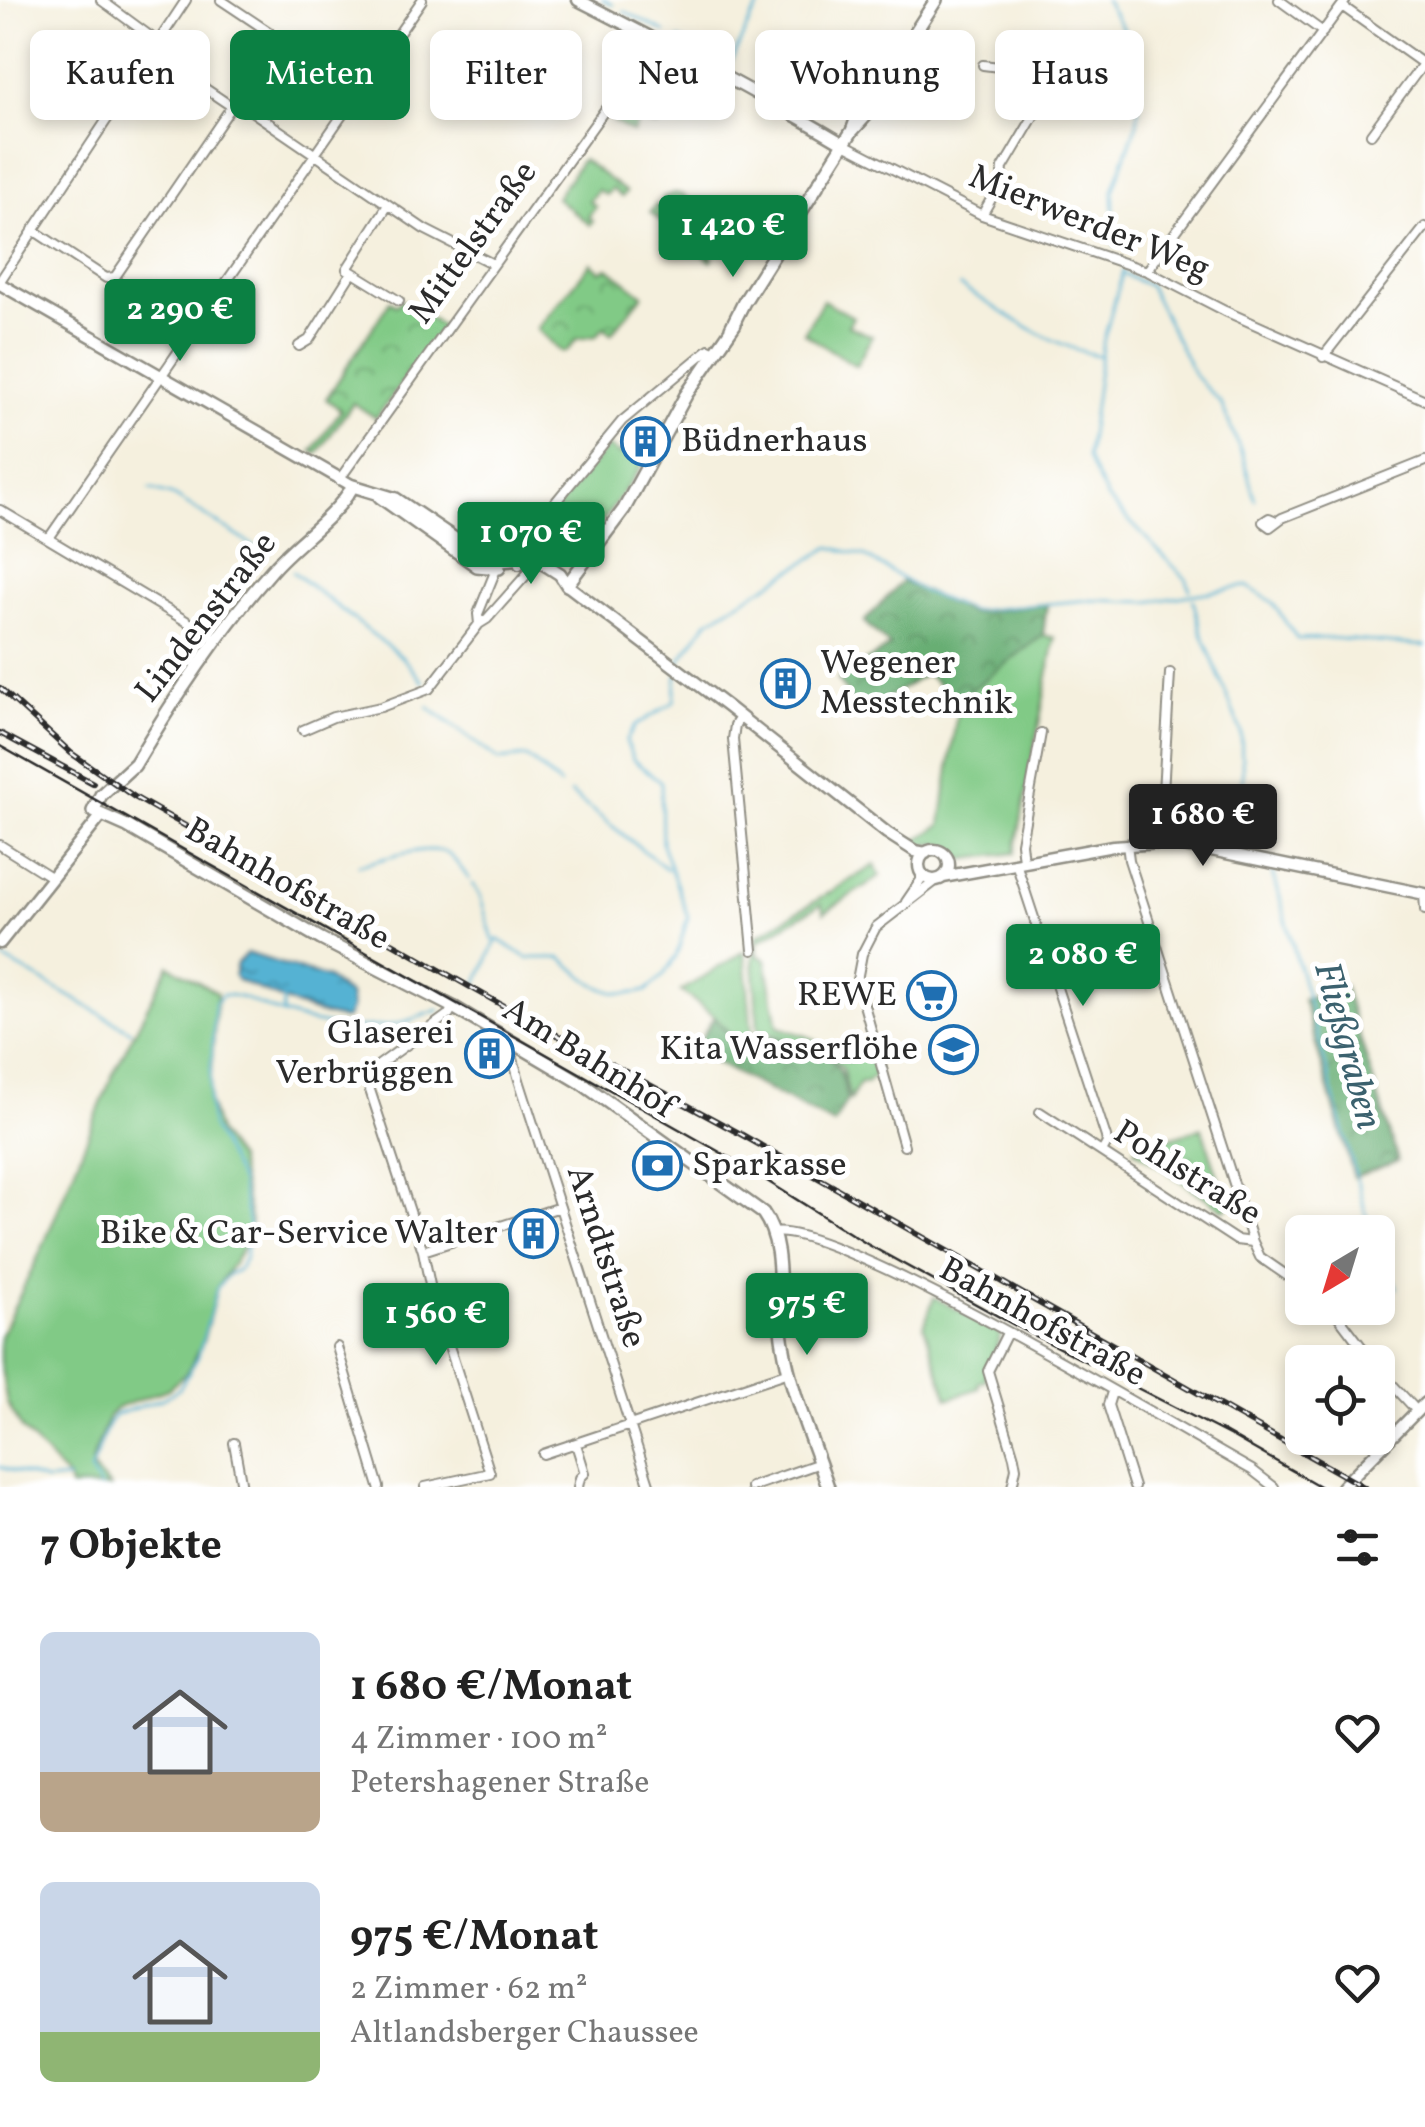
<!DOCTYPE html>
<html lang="de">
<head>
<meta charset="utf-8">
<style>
  :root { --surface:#fff; --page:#f6f6f6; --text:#222; --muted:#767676; --accent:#0b8043 }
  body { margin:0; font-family:Vollkorn,serif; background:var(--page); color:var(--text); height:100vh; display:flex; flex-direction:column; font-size:38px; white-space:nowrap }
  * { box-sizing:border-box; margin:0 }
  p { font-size:32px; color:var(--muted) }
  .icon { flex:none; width:55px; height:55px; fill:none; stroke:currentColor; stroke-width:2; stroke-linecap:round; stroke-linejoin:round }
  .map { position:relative; height:1487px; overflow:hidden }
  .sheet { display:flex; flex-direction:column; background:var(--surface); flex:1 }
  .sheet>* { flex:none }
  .banner { position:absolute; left:30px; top:30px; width:1365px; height:90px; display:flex; gap:20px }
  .needle { width:65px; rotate:218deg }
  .tools { position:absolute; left:1285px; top:1215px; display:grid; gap:20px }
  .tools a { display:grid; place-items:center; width:110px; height:110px; border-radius:15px; background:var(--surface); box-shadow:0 5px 15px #0003; font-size:50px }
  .price { position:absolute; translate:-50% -85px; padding:0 22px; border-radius:10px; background:var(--accent); color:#fff; font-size:32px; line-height:65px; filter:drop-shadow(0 2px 5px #0008) }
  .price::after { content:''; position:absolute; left:50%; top:60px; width:30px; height:22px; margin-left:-15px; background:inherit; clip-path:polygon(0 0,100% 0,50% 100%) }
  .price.selected { background:#222; color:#fff }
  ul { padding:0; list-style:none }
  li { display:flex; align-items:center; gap:30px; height:250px; padding:0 40px }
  li span { display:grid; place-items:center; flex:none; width:280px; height:200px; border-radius:15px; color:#555 }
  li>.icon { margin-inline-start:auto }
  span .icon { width:120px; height:120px; fill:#fffc; stroke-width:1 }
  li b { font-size:42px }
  h2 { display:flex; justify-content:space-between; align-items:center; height:120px; padding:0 40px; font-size:42px }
  .tag { padding:0 35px; border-radius:15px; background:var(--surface); box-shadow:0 5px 15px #0003; font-size:35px; line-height:90px }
  .tag.selected { background:var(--accent); color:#fff }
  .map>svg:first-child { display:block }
  .green { fill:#81ca86; stroke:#567a58; stroke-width:2.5 }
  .forest { fill:url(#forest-crowns); stroke:#4a6c4f; stroke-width:2.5 }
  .park { fill:url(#park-crowns); stroke:#567a58; stroke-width:2.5 }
  .water { fill:url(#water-ripples); stroke:#406e7f; stroke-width:2.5 }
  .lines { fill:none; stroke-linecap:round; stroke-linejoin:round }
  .stream { stroke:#54b2d3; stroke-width:2.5 }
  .minor-casing { stroke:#908e84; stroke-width:12 }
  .tertiary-casing { stroke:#908e84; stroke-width:15 }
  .secondary-casing { stroke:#908e84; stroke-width:16 }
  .minor { stroke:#fff; stroke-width:8 }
  .tertiary { stroke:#fff; stroke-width:10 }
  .secondary { stroke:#fff; stroke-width:11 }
  .tram { stroke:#2b2b2b; stroke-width:2.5 }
  .rail-casing { stroke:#2b2b2b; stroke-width:6 }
  .rail { stroke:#fff; stroke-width:2.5; stroke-dasharray:8; stroke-linecap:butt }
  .labels { text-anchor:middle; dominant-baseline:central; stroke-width:10; stroke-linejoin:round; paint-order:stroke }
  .street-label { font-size:35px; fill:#2b2b2b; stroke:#fff }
  .poi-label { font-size:35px; fill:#2b2b2b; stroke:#fff; text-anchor:end }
  .water-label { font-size:38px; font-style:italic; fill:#3b616e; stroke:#fff }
</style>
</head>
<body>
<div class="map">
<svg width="1425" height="1487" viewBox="0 0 1425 1487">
  <defs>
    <pattern id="forest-crowns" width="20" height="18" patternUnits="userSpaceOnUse" patternTransform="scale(2.5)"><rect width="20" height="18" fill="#68ae73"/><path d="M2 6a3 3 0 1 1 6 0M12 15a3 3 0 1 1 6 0" fill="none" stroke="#568e5f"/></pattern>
    <pattern id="park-crowns" width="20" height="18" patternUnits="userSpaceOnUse" patternTransform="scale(2.5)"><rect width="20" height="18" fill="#81ca86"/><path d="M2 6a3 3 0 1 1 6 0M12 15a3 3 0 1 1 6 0" fill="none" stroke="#6aa46e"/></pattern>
    <pattern id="water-ripples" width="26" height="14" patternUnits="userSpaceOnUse" patternTransform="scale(2.5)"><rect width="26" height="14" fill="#54b2d3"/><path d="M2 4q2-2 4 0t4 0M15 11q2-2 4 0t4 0" fill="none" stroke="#4691ab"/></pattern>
  </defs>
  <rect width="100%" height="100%" fill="#fff"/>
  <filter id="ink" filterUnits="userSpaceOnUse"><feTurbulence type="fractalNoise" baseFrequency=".01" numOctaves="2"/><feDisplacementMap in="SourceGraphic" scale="20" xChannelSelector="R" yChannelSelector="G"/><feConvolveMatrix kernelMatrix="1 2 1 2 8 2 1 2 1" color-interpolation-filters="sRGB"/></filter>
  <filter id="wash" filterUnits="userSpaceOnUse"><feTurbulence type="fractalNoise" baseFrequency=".0048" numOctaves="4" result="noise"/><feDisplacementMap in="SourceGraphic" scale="40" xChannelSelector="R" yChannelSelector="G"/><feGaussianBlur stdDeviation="2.25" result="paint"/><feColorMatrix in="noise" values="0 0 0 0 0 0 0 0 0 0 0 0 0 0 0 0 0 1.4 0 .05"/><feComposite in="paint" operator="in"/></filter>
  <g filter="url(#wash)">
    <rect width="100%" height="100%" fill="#f5f0de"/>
    <!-- green -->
    <path class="green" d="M582,159L626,192L622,197L612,189L606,195L598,190L589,201L596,207L588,217L593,221L590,225L556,198Z
      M675,193L683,195L726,229L717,245L706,251L713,257L711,261L650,212L656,205L659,207L664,197Z
      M823,300L853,317L848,326L872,336L856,366L804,333Z
      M638,430L654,442L639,470L589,541H568V534L576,539L583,529L566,518L559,527L565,532L562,535L550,530L554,521L547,518L538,534L542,538L538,544L530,539L608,446L620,455Z
      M1043,635L1055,638L1015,853L959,860C947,843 938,841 918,847L912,843L941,825L959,697Z
      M875,865L880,876L824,913L821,904L757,942L758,956L766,959L778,1027L809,1037L848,1061L865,1055L864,1045L870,1044L878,1073L866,1083H860L850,1100L842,1067L822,1050L758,1030L753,959L757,936Z
      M745,951L752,1035L733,1038L714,1016L681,991Z
      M169,965L217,993L209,1102L219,1135L237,1159L251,1222L242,1249L217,1288L203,1342L187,1373L168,1389L117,1408L109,1416L91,1462L94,1471L110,1487H70L68,1479L22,1429L7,1403L0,1361V1337L44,1244L113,1074Z
      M934,1297L1001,1334L985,1380L978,1383L979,1388L948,1399L924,1326Z"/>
    <!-- forest -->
    <path class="forest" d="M902,581L970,613L1047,604L1043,635L958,700L926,674L860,715L838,679L890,646L864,622Z
      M1344,986L1398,1161L1354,1177L1303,999Z
      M714,1017L732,1038C765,1035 817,1037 838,1068C844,1077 845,1090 847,1100L834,1124L693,1051Z"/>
    <!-- park -->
    <path class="park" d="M635,97L666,109L657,127L639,120L633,133L613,121Z
      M591,263L600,271L608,268L643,295L611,334L604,327L596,336L577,339L567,351L561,352L537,329Z
      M402,300L443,327L376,418L353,403L317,454L312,451L341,410L326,399L390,301L397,305Z
      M1202,1128L1228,1207L1224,1210L1134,1149Z"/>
    <!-- water -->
    <path class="water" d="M247,953L327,978L349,995L351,1007L346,1019C308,1015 272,994 237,980L234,976L237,963Z"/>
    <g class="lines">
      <!-- stream -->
      <path class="stream" d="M603,0L613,5
        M1105,0L1132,43L1139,103L1137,123L1113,191L1115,246
        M624,11L665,32
        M679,39L710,55
        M720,59L730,64L751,19L764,0
        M1123,271L1102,346L1087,458L1108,499L1187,580L1190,590
        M1125,275L1149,286L1195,376L1221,403L1243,457L1255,500
        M960,286C1005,313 1049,346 1101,356
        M150,489L174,496L268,555
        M293,572L403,658L423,682
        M1193,600L1201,631L1241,731L1243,787L1257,833
        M678,667L680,660L708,621L830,547L865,556L924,592L971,611L1088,600L1148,602L1247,586L1272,602L1297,639L1330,638L1425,646
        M428,707L499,760L527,757L560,785
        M570,793L667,869
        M359,865C379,861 430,842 448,854C456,860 463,871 469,879
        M1273,872L1371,1232
        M473,884L480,896L493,940
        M2,958L131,1031
        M477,984L497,939L528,958H562C588,980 606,1001 646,991L662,977L676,957L688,917L662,844L661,782L633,760L626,741L635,726L674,702L677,674
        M283,1000V1013
        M1378,1246L1397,1288
        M0,1467L46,1481L68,1479
        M100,1487L90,1471L109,1423L115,1415L162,1399L179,1389L198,1357L217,1288L229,1274L238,1270L245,1258L249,1226L240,1181L211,1126L209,1102L215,1003L223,995C244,994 262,1008 283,1014C319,1026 364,1032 401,1023C414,1019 426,1014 439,1010"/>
    </g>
  </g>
  <g filter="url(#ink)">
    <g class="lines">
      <defs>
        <path id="minor" d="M101,0L158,42
          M1279,0L1323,32
          M1342,6L1425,65
          M151,52L231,106
          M1045,97L1059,92L1082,106
          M235,100L424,229L493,264
          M1371,134L1423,64
          M844,144L982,215L1147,271L1225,311L1425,400
          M982,215L1002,180L1003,168L1045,97L999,67L983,65
          M33,230L106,278L115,277L273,46L274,40L269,32L221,0
          M1147,271L1346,0
          M352,272L399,301
          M0,281L186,0
          M299,346L309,340L352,272L347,269L388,205
          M1323,357L1425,227
          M339,480L655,40
          M0,510L218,640
          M1276,521L1269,518L1263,522L1270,527L1282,518L1425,461
          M49,538L422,0
          M525,540L543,551L577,554
          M519,565L522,543L622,421L709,349L715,352
          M479,624L478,614L497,567
          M740,717L735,725L733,739L753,950
          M303,730L333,717L381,707L429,689L479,624L487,619L528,573
          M1160,843L1170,673
          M1127,844L1129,860L1253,1242
          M0,845L51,877
          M1023,861L1021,843L1041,733
          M1016,863L1106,1137L1107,1143L1102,1152
          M1424,894L1425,910
          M906,902L921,880V872
          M514,1043L512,1055L519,1080L650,1487
          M1040,1112L1236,1240L1253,1242L1260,1257L1302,1286
          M904,1146L857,980L862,954L876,927L938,879
          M774,1233C834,1221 1178,1429 1252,1470L1274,1487
          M423,1251L560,1207
          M1332,1308L1373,1362
          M1007,1333L988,1371L1014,1457L1016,1468L1012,1487
          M337,1347L379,1487
          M1378,1369L1417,1411
          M1112,1392L1108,1405L1134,1487
          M234,1443L242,1487
          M576,1444L585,1473L580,1478L578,1487
          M543,1454L789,1372
          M425,1487L490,1473L431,1290L423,1251L365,1075L449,1014L453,1007
          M751,1487L820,1463"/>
        <path id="tertiary" d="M578,0C668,46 757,92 844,144
          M0,284L353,486
          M567,585L728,707L887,833L915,851L926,853
          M919 865a15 15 0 1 1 30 0a15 15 0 1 1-30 0Z
          M943,877L1113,846L1160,843L1211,850L1425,894
          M0,943L102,815
          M1342,1487L1425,1403"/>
        <path id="secondary" d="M853,130L871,110L879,92
          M731,328L744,302L852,131L861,107L885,79L936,0
          M380,497L477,566L499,568
          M567,585L624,509L686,395L735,324
          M136,763L101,795L93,811L127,826L321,939L453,1007L580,1082L763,1213C788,1248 775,1303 783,1344C791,1393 812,1440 828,1487
          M134,766C174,698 220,629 272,570C297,541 334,519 353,486L396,499L489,562L535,558L560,574L567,585"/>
      </defs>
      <!-- minor casing -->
      <use href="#minor" class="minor-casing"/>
      <!-- tertiary casing -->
      <use href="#tertiary" class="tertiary-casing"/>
      <!-- secondary casing -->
      <use href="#secondary" class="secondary-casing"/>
      <!-- minor -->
      <use href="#minor" class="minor"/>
      <!-- tertiary -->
      <use href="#tertiary" class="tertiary"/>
      <!-- secondary -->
      <use href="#secondary" class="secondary"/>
      <!-- tram -->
      <path class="tram" d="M0,746L734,1160L867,1244L1014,1325L1231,1436
        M1221,1430L1321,1487"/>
      <defs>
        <path id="rail" d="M0,688L71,753L136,798L516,1013L737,1132L1364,1487
          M0,733L93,783"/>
      </defs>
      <!-- rail casing -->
      <use href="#rail" class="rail-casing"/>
      <!-- rail -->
      <use href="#rail" class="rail"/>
    </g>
  </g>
  <!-- icons -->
  <defs>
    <symbol id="building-ring" viewBox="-11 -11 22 22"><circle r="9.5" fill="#fff" stroke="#1f6fb2" stroke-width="1.5"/><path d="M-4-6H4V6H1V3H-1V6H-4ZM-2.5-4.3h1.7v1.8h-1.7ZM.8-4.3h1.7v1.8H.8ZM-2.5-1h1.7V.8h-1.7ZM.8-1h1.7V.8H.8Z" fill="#1f6fb2"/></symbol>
    <symbol id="supermarket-ring" viewBox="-11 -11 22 22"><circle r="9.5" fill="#fff" stroke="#1f6fb2" stroke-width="1.5"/><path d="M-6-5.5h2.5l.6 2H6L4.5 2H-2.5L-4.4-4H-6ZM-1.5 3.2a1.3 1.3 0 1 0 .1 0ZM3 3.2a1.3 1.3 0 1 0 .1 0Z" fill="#1f6fb2"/></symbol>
    <symbol id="school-ring" viewBox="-11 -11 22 22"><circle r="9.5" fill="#fff" stroke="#1f6fb2" stroke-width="1.5"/><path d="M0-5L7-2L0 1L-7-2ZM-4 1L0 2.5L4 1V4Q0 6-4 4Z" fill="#1f6fb2"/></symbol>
    <symbol id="bank-ring" viewBox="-11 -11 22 22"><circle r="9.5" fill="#fff" stroke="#1f6fb2" stroke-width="1.5"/><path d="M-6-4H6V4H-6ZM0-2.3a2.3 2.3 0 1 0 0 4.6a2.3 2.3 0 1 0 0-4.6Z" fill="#1f6fb2"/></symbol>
  </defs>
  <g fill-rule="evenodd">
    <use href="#building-ring" x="618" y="414" width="55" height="55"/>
    <use href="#building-ring" x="758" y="656" width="55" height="55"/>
    <use href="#supermarket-ring" x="904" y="968" width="55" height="55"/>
    <use href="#school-ring" x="926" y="1022" width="55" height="55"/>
    <use href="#building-ring" x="462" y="1026" width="55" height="55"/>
    <use href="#bank-ring" x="630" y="1138" width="55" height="55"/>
    <use href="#building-ring" x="506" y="1206" width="55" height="55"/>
  </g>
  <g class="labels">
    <!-- street labels -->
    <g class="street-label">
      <text transform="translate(1089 224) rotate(22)">Mierwerder Weg</text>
      <text transform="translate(474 243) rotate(-54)">Mittelstraße</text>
      <text transform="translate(207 618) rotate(-52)">Lindenstraße</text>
      <text transform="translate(287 885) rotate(30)">Bahnhofstraße</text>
      <text transform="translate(588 1059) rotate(32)">Am Bahnhof</text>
      <text transform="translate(1187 1174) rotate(32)">Pohlstraße</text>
      <text transform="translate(605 1257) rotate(72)">Arndtstraße</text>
      <text transform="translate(1042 1323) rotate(29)">Bahnhofstraße</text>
    </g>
    <!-- poi labels -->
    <g class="poi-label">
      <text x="681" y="442" text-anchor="start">Büdnerhaus</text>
      <text x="820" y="664" text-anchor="start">Wegener<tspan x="820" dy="40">Messtechnik</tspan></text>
      <text x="897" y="996">REWE</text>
      <text x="454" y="1034">Glaserei<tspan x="454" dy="40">Verbrüggen</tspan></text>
      <text x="918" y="1050">Kita Wasserflöhe</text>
      <text x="692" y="1166" text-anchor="start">Sparkasse</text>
      <text x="498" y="1234">Bike &amp; Car-Service Walter</text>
    </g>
    <!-- water labels -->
    <g class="water-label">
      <text transform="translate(1346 1046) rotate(75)">Fließgraben</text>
    </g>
  </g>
</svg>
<div class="tools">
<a><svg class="needle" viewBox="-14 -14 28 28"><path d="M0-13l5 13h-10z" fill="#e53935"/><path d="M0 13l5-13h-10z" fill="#767676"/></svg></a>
<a><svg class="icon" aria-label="locate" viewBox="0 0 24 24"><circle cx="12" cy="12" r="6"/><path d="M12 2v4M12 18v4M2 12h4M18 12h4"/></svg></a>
</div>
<b class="price" style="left:733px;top:280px">1 420 €</b>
<b class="price" style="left:180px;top:364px">2 290 €</b>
<b class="price" style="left:531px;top:587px">1 070 €</b>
<b class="price selected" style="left:1203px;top:869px">1 680 €</b>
<b class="price" style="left:1083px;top:1009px">2 080 €</b>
<b class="price" style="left:807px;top:1358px">975 €</b>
<b class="price" style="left:436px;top:1368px">1 560 €</b>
<div class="banner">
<a class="tag">Kaufen</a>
<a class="tag selected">Mieten</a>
<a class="tag">Filter</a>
<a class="tag">Neu</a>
<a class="tag">Wohnung</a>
<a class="tag">Haus</a>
</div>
</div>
<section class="sheet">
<h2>7 Objekte<svg class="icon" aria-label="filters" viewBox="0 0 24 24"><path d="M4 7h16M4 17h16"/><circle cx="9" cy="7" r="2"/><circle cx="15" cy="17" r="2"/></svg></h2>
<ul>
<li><span style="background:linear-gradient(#c9d6e8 70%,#b9a48a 0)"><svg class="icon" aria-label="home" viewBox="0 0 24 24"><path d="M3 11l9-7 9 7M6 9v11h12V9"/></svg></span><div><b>1 680 €/Monat</b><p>4 Zimmer · 100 m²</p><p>Petershagener Straße</p></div><svg class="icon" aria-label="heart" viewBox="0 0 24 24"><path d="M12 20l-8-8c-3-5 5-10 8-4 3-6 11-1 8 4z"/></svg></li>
<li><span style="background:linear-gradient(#c9d6e8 75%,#8fb573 0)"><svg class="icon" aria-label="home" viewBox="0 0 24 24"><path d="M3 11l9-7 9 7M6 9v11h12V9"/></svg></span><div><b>975 €/Monat</b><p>2 Zimmer · 62 m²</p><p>Altlandsberger Chaussee</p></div><svg class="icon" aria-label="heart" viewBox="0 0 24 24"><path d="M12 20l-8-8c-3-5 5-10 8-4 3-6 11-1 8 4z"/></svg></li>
</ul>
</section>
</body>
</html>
